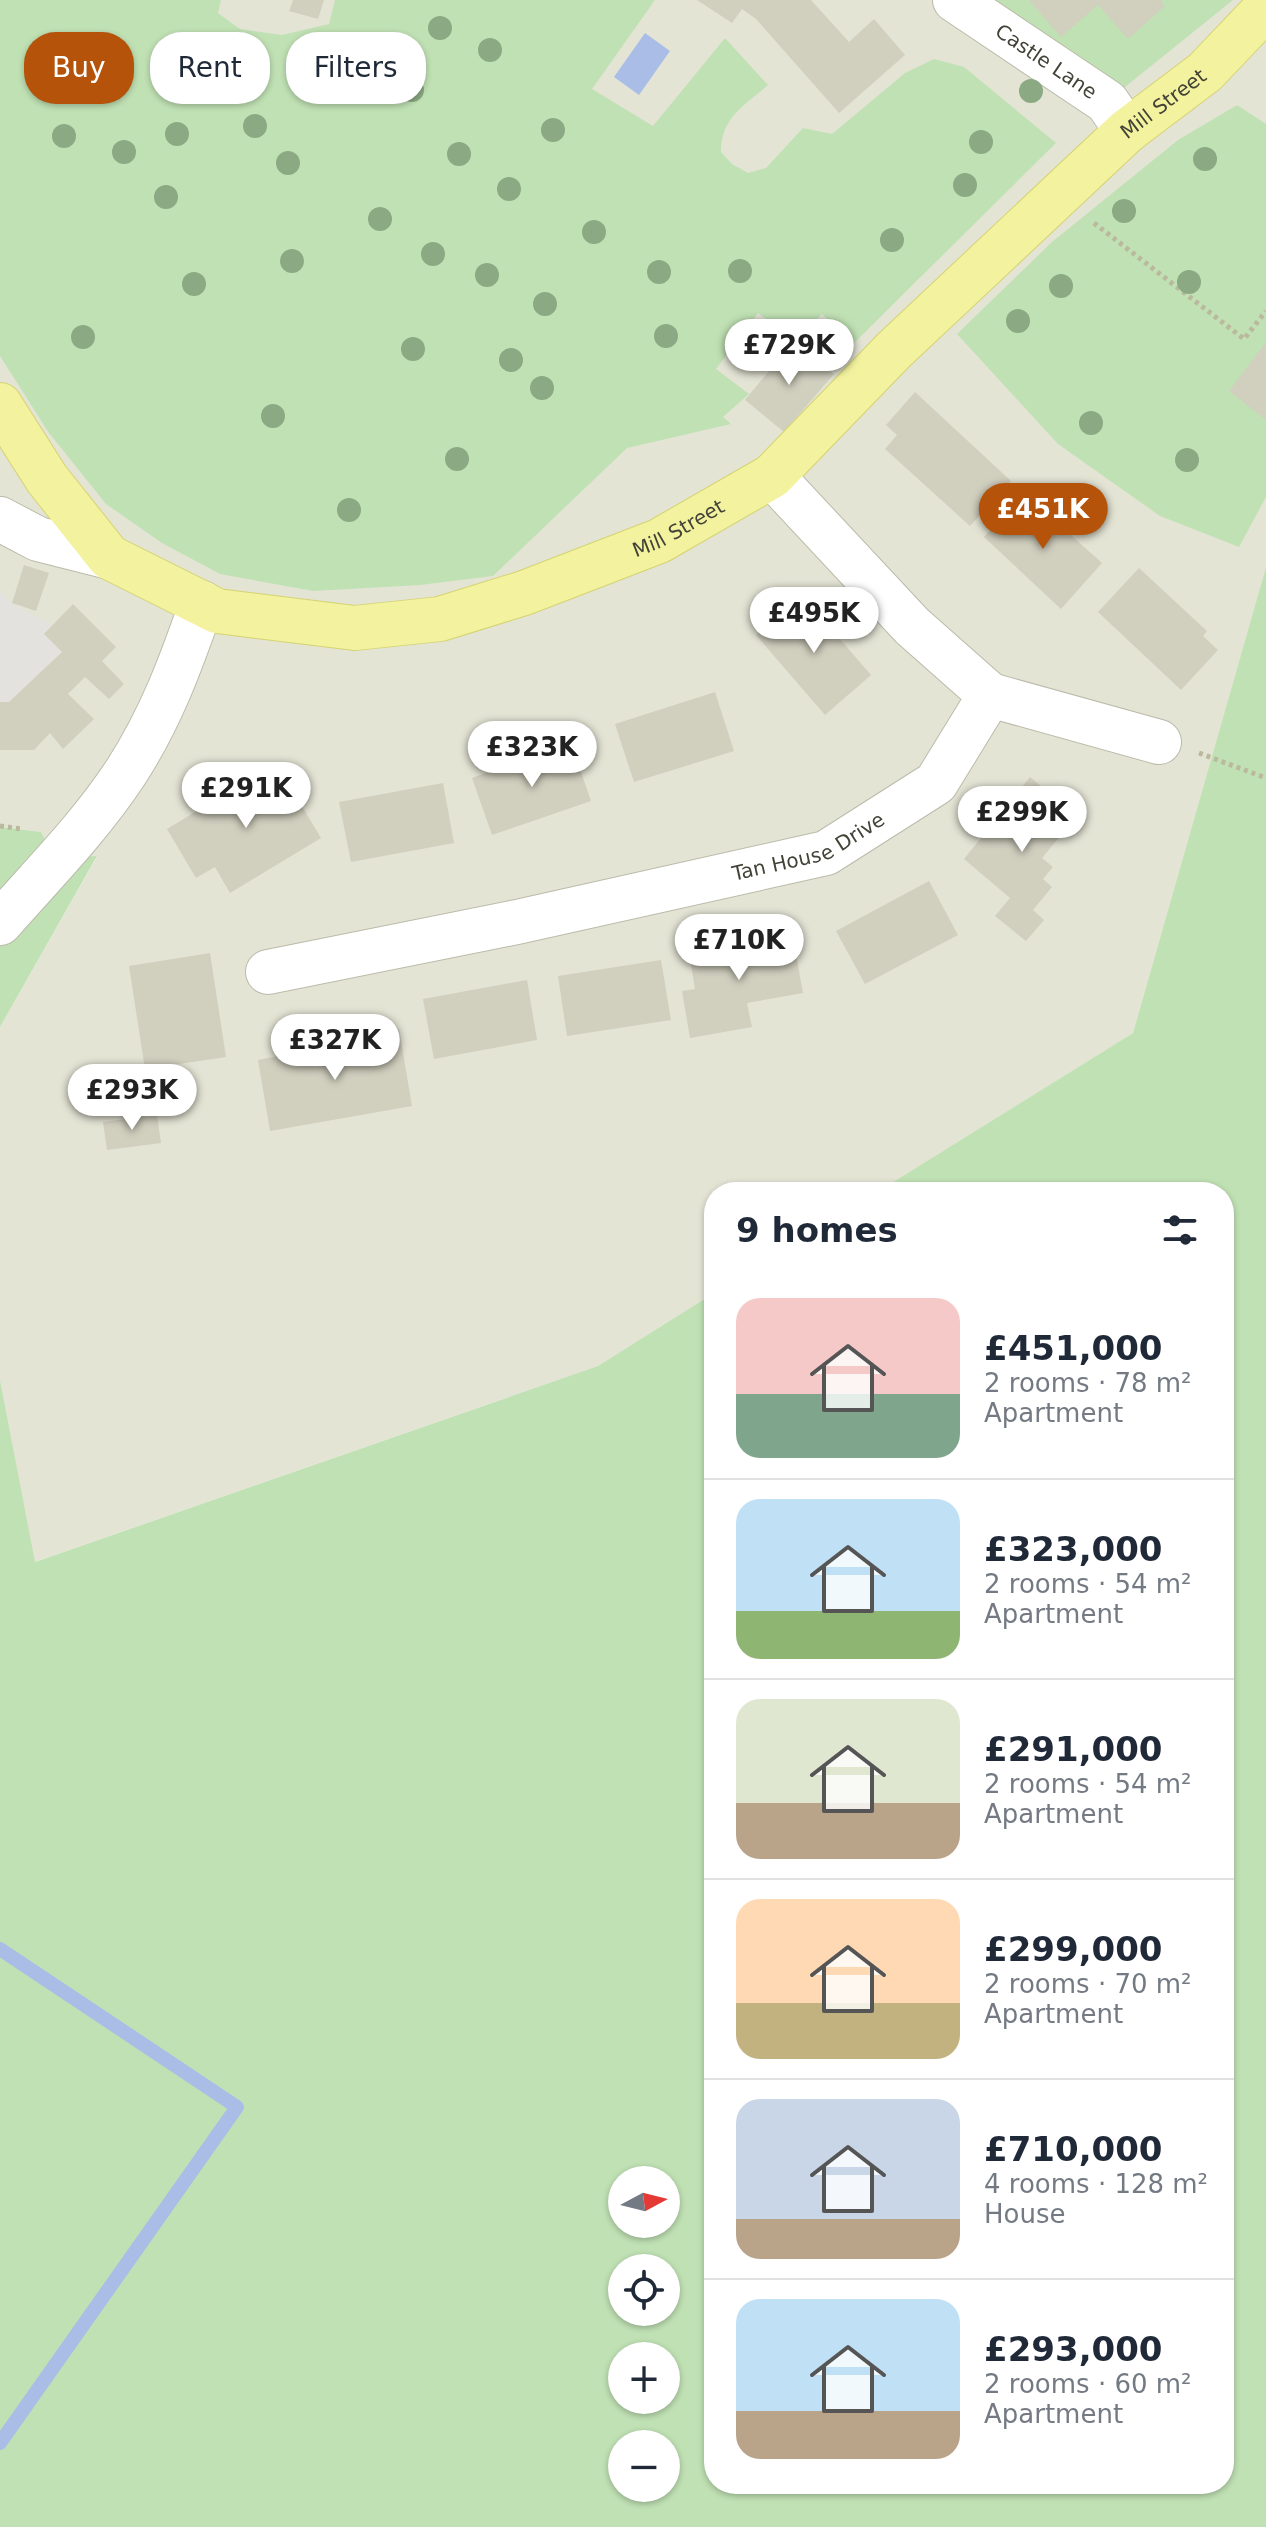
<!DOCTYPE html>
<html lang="en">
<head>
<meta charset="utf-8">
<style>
  :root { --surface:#fff; --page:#f2f2f3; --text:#1f2937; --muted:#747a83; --line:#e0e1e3; --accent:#b45309 }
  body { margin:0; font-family:"DejaVu Sans",sans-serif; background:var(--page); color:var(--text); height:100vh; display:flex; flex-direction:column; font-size:30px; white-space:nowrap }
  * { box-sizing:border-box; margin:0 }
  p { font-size:26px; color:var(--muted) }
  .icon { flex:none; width:44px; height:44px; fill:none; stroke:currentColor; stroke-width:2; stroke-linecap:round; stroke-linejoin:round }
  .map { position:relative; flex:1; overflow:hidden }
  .drawer { position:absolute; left:704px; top:1182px; width:530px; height:1312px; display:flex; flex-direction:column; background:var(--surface); border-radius:32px; box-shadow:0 2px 6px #0004 }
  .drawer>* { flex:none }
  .guide { position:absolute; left:24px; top:32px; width:560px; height:72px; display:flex; gap:16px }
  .needle { width:52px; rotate:83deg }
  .controls { position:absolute; left:608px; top:2166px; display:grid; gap:16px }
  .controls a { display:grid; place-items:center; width:72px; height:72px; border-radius:50%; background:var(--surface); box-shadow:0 2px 6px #0004; font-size:40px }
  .price { position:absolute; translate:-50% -68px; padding:0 18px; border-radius:28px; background:#fff; color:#222; font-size:26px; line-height:52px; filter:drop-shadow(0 2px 4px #0008) }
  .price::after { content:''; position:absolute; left:50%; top:48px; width:24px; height:18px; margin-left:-12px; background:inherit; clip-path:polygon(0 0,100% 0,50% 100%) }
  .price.selected { background:var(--accent); color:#fff }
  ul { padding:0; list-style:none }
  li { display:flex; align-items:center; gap:24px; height:200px; padding:0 32px }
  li+li { border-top:2px solid var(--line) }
  li span { display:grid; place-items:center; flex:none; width:224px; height:160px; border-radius:24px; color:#555 }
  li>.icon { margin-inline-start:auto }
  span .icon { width:96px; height:96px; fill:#fffc; stroke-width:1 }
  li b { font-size:34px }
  h2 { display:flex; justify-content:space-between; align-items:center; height:96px; padding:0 32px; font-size:34px }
  .tag { padding:0 28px; border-radius:32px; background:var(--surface); box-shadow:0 2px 6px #0004; font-size:28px; line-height:72px }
  .tag.selected { background:var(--accent); color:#fff }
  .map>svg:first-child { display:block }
  .residential { fill:#e4e4d5 }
  .green { fill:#c0e1b4; fill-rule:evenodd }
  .parking { fill:#e3e2de }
  .water { fill:#aabde7 }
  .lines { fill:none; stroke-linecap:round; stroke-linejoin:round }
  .stream { stroke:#aabde7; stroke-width:14 }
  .building { fill:#d1cfbe }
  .minor-casing { stroke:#bba; stroke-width:46 }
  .major-casing { stroke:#d5d371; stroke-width:46 }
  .path { stroke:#bbb99d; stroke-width:5; stroke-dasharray:4 4; stroke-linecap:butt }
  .minor { stroke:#fff; stroke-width:44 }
  .major { stroke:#f2f29f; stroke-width:44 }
  .tree { fill:#8ba983 }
  .labels { text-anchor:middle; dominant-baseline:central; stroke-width:6; stroke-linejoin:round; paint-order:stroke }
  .street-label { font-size:20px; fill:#434237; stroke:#fff }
</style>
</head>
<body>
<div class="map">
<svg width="1266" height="2527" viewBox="0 0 1266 2527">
  <rect width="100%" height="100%" fill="#f1f1e7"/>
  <!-- residential -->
  <path class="residential" d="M0,0H1266V567L1133,1033L877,1192H714V1293L598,1366L34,1562L0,1380V1027L97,857L56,859L41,832L0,827Z"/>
  <!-- green -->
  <path class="green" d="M0,0H221L218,13L240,29L282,35L329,24L335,0H655L592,89L653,126L725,38L768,85C744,106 721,117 721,152L732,164L748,173L766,168L803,128L832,134L905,73L934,59L964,67L1056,143L853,344L822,314L794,341L758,313L716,369L749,394L723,417L731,424L627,448L493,576L420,585L313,591L220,574L162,543L106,504L49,433L0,356Z
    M970,0H1233L1115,95Z
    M1237,105L1266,124V497L1239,547L1160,516L1058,444L957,334L1052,242L1178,140Z
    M1266,567V2527H0V1380L35,1562L598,1366L714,1293V2484H1224V1192H877L1133,1033ZM666,2180V2224H622V2180ZM622,2268H666V2312H622ZM666,2356V2400H622V2356ZM666,2444V2488H622V2444Z
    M0,827L41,832L56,859L97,856L0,1027Z"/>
  <!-- parking -->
  <path class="parking" d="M0,592L12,603L52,625L44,634L62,652L9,702H0Z"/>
  <!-- water -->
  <path class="water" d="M645,33L670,51L639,95L614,77Z"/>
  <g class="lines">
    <!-- stream -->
    <path class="stream" d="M0,1949L237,2107L0,2443"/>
  </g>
  <!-- building -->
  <path class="building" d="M293,0H324L318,19L289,11Z
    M697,0H811L849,42L874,19L905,55L839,113L756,19L742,9L732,23Z
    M1029,0H1161L1165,6L1128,39L1098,5L1061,37Z
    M794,341L834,374L784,432L745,400Z
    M1266,342V420L1229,391Z
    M915,392L1011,481L970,526L885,449L897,435L886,425Z
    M1024,493L1102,563L1061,609L984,537Z
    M24,565L49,573L36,611L12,603Z
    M1139,568L1207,631L1203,636L1218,650L1181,690L1098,612Z
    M802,595L871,675L825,715L756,635Z
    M73,604L116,647L102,661L124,684L109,699L85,677L68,694L94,719L63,749L50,733L34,750H0V702H9L62,652L44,634Z
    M715,692L734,751L634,782L615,724Z
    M571,743L591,801L492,835L472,778Z
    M276,763L321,838L230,893L215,867L196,878L167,829Z
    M1030,777L1077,816L1042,858L1053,867L1043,879L1052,887L1033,910L1044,920L1026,941L995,916L1010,898L964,859Z
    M443,783L454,843L351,862L339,802Z
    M929,881L958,935L865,984L836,931Z
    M792,933L803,993L747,1003L752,1027L690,1038L682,991L695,989L689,952Z
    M210,953L226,1057L145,1069L129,966Z
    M661,960L671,1020L567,1036L558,976Z
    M527,980L537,1040L434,1059L423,999Z
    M399,1029L412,1106L270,1131L258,1060L284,1055L283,1049L323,1042L324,1051L366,1043L364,1035Z
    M157,1115L161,1143L107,1150L103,1122Z"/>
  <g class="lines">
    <defs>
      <g id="minor">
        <path id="s1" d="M955,0L1107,102L1127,131"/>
        <path d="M0,519L38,539L109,557"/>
        <path d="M990,695L1159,742"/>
        <path d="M0,923C43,874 90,827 126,772C161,718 181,663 202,603"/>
        <path id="s2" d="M268,972L517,922L826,853L936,783L990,695L912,626L772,476"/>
      </g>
      <g id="major">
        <path id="s3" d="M0,405L47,479L109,557L217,611L355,628L440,619L524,593L659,541L772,476L894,350L1127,131L1205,72L1266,8"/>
      </g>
    </defs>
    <!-- minor casing -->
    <use href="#minor" class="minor-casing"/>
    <!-- major casing -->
    <use href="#major" class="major-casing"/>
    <!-- path -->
    <path class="path" d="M1094,223L1244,339L1266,311
      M1199,753L1266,778
      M0,826L22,829"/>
    <!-- minor -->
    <use href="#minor" class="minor"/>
    <!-- major -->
    <use href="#major" class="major"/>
  </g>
  <!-- trees -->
  <g class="tree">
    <circle cx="440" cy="28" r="12"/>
    <circle cx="353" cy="48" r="12"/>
    <circle cx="490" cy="50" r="12"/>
    <circle cx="412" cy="90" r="12"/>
    <circle cx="1031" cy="91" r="12"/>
    <circle cx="255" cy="126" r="12"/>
    <circle cx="553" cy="130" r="12"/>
    <circle cx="177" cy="134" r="12"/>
    <circle cx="64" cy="136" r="12"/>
    <circle cx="981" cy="142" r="12"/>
    <circle cx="124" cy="152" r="12"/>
    <circle cx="459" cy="154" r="12"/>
    <circle cx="1205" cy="159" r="12"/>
    <circle cx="288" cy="163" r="12"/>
    <circle cx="965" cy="185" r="12"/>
    <circle cx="509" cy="189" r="12"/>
    <circle cx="166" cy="197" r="12"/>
    <circle cx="1124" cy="211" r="12"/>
    <circle cx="380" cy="219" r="12"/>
    <circle cx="594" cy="232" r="12"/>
    <circle cx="892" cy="240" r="12"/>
    <circle cx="433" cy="254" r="12"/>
    <circle cx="292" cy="261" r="12"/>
    <circle cx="740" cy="271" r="12"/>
    <circle cx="659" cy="272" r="12"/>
    <circle cx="487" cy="275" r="12"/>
    <circle cx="1189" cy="282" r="12"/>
    <circle cx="194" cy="284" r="12"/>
    <circle cx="1061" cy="286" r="12"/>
    <circle cx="545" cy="304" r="12"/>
    <circle cx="1018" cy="321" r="12"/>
    <circle cx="666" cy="336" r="12"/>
    <circle cx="83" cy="337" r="12"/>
    <circle cx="413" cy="349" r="12"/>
    <circle cx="511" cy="360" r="12"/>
    <circle cx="542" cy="388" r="12"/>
    <circle cx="273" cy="416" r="12"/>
    <circle cx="1091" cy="423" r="12"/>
    <circle cx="457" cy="459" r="12"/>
    <circle cx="1187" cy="460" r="12"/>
    <circle cx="349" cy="510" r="12"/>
  </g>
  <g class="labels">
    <!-- street labels -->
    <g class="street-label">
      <text stroke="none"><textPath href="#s1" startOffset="110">Castle Lane</textPath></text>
      <text stroke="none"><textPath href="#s3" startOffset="1436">Mill Street</textPath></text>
      <text stroke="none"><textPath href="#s3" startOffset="788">Mill Street</textPath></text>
      <text stroke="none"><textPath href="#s2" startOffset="556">Tan House Drive</textPath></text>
    </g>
  </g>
</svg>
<div class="controls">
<a><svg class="needle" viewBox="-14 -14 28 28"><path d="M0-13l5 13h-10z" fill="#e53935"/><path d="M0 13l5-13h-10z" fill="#747a83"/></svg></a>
<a><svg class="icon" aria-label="locate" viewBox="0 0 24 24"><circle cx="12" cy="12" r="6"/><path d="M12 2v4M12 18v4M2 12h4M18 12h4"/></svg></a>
<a>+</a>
<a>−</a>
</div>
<b class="price" style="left:789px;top:387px">£729K</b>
<b class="price selected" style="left:1043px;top:551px">£451K</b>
<b class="price" style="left:814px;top:655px">£495K</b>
<b class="price" style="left:532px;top:789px">£323K</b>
<b class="price" style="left:246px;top:830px">£291K</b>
<b class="price" style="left:1022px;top:854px">£299K</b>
<b class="price" style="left:739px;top:982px">£710K</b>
<b class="price" style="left:335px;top:1082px">£327K</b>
<b class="price" style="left:132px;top:1132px">£293K</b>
<div class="guide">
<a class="tag selected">Buy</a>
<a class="tag">Rent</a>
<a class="tag">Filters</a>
</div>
<section class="drawer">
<h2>9 homes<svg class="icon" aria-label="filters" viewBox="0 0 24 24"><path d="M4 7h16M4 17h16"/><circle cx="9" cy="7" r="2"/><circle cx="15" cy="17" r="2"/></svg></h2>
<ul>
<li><span style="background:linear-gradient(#f6c9c9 60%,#7fa58c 0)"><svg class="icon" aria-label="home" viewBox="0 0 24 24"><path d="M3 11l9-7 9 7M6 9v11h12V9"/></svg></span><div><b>£451,000</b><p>2 rooms · 78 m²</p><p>Apartment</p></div></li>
<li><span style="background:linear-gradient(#bfe0f5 70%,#8fb573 0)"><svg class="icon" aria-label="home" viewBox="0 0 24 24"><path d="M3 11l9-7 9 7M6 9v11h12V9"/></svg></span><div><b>£323,000</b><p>2 rooms · 54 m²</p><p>Apartment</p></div></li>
<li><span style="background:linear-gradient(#dfe7d0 65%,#b9a48a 0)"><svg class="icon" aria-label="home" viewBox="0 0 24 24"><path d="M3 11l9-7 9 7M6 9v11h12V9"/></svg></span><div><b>£291,000</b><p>2 rooms · 54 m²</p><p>Apartment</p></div></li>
<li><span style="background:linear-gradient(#ffd9b3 65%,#c2b280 0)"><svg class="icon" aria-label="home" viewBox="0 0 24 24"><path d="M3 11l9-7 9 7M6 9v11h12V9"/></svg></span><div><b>£299,000</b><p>2 rooms · 70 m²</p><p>Apartment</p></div></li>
<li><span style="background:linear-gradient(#c9d6e8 75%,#b9a48a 0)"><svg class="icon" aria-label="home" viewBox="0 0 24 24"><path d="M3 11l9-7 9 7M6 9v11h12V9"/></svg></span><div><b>£710,000</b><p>4 rooms · 128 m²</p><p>House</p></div></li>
<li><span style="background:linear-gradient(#bfe0f5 70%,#b9a48a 0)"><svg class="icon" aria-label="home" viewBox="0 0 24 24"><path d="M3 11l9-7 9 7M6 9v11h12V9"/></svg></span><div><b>£293,000</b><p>2 rooms · 60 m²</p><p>Apartment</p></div></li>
</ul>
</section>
</div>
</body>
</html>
